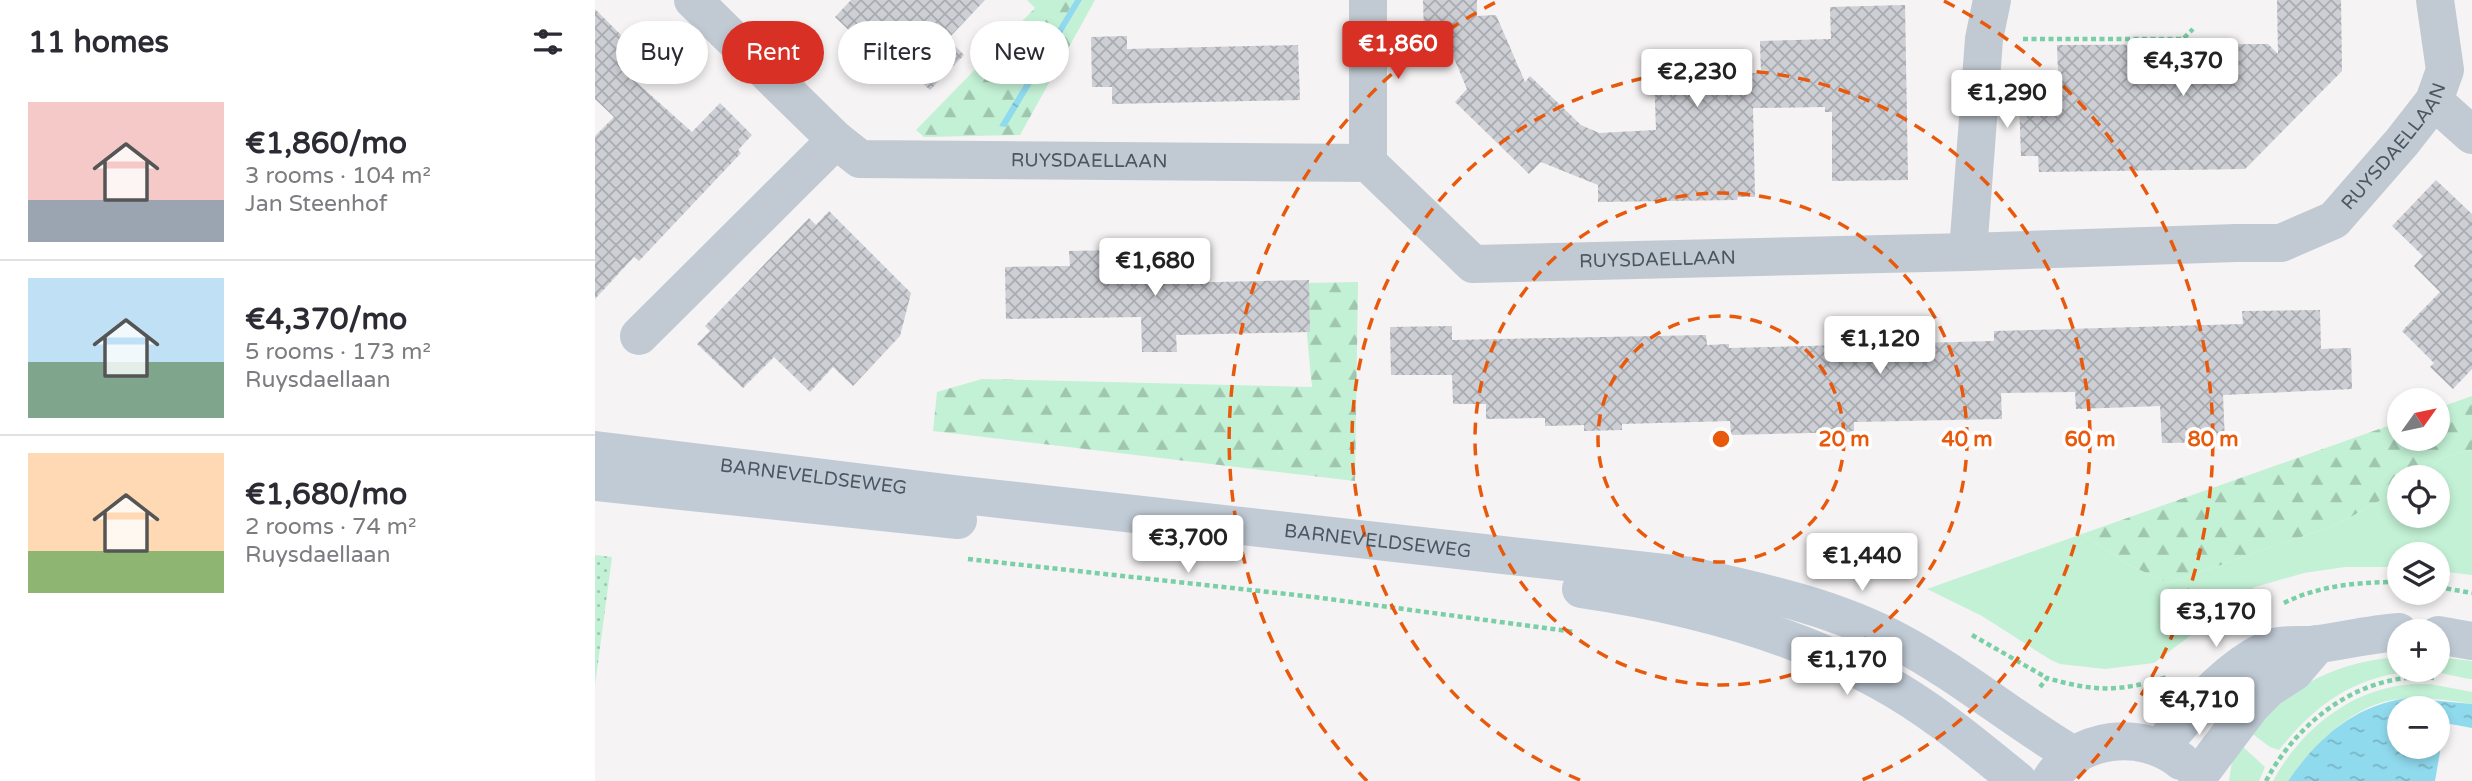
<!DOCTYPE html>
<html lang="en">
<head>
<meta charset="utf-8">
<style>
  :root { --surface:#fff; --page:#f2f2f3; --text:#2b2b33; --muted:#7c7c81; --line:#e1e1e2; --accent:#d93025 }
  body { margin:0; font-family:"Varela Round",sans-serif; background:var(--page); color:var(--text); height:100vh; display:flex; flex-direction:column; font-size:26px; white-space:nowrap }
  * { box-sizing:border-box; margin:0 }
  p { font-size:23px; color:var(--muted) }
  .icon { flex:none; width:38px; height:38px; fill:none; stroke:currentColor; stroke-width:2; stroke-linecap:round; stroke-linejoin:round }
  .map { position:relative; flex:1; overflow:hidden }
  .panel { display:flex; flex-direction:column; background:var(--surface); width:595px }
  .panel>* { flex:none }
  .top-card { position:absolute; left:21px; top:21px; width:665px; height:63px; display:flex; gap:14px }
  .needle { width:46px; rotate:57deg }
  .buttons { position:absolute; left:1792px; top:388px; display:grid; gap:14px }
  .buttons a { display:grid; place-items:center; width:63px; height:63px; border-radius:50%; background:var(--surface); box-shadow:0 4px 10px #0003; font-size:35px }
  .price { position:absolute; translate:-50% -60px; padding:0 16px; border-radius:7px; background:#fff; color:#222; font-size:23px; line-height:46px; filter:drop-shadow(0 2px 4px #0008) }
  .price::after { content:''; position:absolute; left:50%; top:42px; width:21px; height:16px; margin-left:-10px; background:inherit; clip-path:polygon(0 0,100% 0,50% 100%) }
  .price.current { background:var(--accent); color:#fff }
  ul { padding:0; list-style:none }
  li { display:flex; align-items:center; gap:21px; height:175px; padding:0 28px }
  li+li { border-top:2px solid var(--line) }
  li span { display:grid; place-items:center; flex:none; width:196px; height:140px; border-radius:0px; color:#555 }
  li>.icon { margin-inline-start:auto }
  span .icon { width:84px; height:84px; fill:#fffc; stroke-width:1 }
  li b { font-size:30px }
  h2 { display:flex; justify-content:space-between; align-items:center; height:84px; padding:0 28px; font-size:30px }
  .tag { padding:0 24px; border-radius:32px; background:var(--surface); box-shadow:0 4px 10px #0003; font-size:24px; line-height:63px }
  .tag.current { background:var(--accent); color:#fff }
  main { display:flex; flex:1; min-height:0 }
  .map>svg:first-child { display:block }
  .grass { fill:#c3f1d5 }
  .forest { fill:url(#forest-firs) }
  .garden { fill:url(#garden-dots) }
  .water { fill:url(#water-ripples); fill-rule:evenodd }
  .building { fill:url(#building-cross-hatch) }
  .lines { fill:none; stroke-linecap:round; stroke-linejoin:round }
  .path { stroke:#7ad0a6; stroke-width:4.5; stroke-dasharray:5 3.5; stroke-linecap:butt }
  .street { stroke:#c1cad2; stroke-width:38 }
  .secondary { stroke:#c1cbd6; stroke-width:38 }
  .ring { fill:none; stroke:#e8590c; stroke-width:3.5; stroke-dasharray:12 9 }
  .labels { text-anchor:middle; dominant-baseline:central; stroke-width:7; stroke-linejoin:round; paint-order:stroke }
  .street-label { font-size:19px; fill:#4a5661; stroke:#fff }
  .centre { fill:#e8590c; stroke:#fff; stroke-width:3.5 }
  .ring-label { font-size:21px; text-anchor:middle; font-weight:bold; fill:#e8590c; stroke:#fff; stroke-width:7; stroke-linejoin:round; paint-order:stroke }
</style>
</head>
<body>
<main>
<section class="panel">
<h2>11 homes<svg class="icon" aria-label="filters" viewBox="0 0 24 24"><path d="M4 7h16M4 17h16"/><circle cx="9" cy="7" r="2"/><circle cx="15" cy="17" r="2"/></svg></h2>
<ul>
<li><span style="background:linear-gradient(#f6c9c9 70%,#9aa5b1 0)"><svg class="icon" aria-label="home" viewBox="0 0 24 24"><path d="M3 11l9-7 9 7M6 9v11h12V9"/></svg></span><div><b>€1,860/mo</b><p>3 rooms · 104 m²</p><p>Jan Steenhof</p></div></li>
<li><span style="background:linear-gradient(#bfe0f5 60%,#7fa58c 0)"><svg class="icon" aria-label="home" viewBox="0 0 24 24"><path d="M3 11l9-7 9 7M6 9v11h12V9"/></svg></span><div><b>€4,370/mo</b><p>5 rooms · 173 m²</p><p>Ruysdaellaan</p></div></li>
<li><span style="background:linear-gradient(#ffd9b3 70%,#8fb573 0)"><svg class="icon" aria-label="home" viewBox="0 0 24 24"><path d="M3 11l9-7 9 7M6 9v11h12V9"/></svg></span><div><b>€1,680/mo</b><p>2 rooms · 74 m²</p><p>Ruysdaellaan</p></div></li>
</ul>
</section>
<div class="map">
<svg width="1877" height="781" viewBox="0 0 1877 781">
  <defs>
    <pattern id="forest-firs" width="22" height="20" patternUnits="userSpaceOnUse" patternTransform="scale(1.75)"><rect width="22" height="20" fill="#c3f1d5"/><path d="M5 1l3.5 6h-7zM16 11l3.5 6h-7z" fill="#a0c6b0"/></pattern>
    <pattern id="garden-dots" width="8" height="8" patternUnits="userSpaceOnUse" patternTransform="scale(1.75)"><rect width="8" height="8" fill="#c3f1d5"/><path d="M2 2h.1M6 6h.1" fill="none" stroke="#a0c6b0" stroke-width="1.8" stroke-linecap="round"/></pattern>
    <pattern id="water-ripples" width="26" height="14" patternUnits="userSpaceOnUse" patternTransform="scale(1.75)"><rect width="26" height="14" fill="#90daee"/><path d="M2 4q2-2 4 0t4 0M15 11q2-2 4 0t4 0" fill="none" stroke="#78b4c4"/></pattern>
    <pattern id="building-cross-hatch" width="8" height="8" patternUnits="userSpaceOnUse" patternTransform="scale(1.75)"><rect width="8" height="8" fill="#cdcfd5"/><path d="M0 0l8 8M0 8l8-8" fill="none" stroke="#a8abb0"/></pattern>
  </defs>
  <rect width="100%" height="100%" fill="#f5f3f3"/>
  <!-- grass -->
  <path class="grass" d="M1877,450V575L1843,571V555H1804V567H1750L1709,573L1660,587L1559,663L1510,669L1465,664L1456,660L1387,616L1332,589L1487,534L1536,566L1574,583L1743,524L1804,490V516H1843V478H1821L1849,457Z
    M1804,657V670H1843V657L1877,661V679C1863,678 1849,672 1835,672C1769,669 1723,701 1684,750L1675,747L1655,732C1693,686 1744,661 1804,657Z
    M1818,684H1835L1877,692V704C1856,701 1834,697 1813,698C1761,700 1721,742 1693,781H1678C1706,729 1757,688 1818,684Z
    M1646,745L1670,767L1664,781H1634L1637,761Z"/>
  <!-- forest -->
  <path class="forest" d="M432,0H480L404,126H411L487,0H500L425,135L329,137L321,130L440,8Z
    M763,282L760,481L338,431L342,392L387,379L717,387L707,283Z
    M1877,396V450L1849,457L1821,478H1804V490L1743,524L1574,583L1536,566L1487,534L1804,422V439H1843V408Z"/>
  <!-- garden -->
  <path class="garden" d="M0,555L17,557L0,685Z"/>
  <!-- water -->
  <path class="water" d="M480,0H487L411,127L404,126Z
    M1812,698L1877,704V728L1850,723L1840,781H1693C1723,738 1758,706 1812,698ZM1804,709H1843V747H1804Z"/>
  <!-- building -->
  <path class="building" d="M256,0H390L353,39L369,55L335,90L316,73L308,82L240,17Z
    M828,0H882V16L901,15L930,82L935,76L986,125L1004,133L1061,130L1059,74L1166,73L1165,41L1236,39L1235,7L1310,5L1313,180L1237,181V112H1230V107L1158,108L1160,197H1143L1142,200L1003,202V185L946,162L934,174L860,102L872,89L848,32L829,33Z
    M1682,0H1746L1747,71L1650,169L1444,172L1443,156H1426L1424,101L1464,100L1462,45L1673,44L1683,54Z
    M0,9L42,51L37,55L52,69L40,81L97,132L125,103L157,135L143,150L146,153L44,261L39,257L0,299V136L19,117L0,99Z
    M532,36V49L703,45L705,100L517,104V87H497L496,37Z
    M1841,180L1877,214V369L1858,389L1835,367L1839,363L1807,331L1845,292L1819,266L1828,256L1797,226Z
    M234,211L316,293L305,336L258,386L238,367L215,392L179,357L148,388L102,344L115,331L110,326L214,218L221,225Z
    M579,249L580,283L714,280L715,332L581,335L582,352H547L546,317L411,319L410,267L475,266L474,251Z
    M1725,310L1726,349L1756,348L1757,389L1628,395L1630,442L1567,443L1565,406L1481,409L1480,392L1406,393L1407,419L1259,422V432L1136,435L1135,421L1027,424V430L989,431V425L950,426V418L891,419V404H858L857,375H796L795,327L857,326V340L1111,335L1112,345L1134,344V348L1399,341V331L1648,324L1647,311Z"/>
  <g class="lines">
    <!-- path -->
    <path class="path" d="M1428,39H1588L1598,29
      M373,559L719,597L980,632
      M1843,587L1877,593
      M1689,603C1725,585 1765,582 1804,582
      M1377,635L1452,678
      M1445,687L1452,678C1500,692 1525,692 1572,677
      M1671,781C1703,720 1768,671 1839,678"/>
    <!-- street -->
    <g class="street">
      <path id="s1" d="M98,0L241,140L265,159L773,163L878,264L1373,252L1641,243H1686L1739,220L1807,142L1839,101L1850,70L1840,0"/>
      <path d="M1839,101L1877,135"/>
      <path d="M773,163V0"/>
      <path d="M1373,252L1389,39L1397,0"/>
      <path d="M44,336L241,140"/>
    </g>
    <!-- secondary -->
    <g class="secondary">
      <path id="s2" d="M0,450L359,494L1096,576C1167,592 1239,607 1304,642C1366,675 1420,721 1480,756"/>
      <path d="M0,482L363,520"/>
      <path d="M986,589C1088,604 1194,631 1285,681C1335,708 1379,745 1423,781"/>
      <path d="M1843,635L1877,641"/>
      <path d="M1564,748C1596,713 1628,671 1671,650C1689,642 1706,647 1724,644C1751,640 1777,634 1804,632"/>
      <path d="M1602,778L1656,706L1674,688L1699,672L1723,644"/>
      <path d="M1455,781C1481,736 1547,729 1586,761"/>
    </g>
  </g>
  <!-- distance rings -->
  <g class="ring">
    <circle cx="1126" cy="439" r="123"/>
    <circle cx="1126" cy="439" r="246"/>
    <path d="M985 780A369 369 0 1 1 1267 780"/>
    <path d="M772 781A492 492 0 0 1 903 1M1349 1A492 492 0 0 1 1480 781"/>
  </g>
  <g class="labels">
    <!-- street labels -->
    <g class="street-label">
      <text stroke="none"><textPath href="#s1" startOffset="1846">RUYSDAELLAAN</textPath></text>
      <text stroke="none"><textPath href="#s1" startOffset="460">RUYSDAELLAAN</textPath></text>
      <text stroke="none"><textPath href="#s1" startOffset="1069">RUYSDAELLAAN</textPath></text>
      <text stroke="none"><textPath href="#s2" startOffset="220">BARNEVELDSEWEG</textPath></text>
      <text stroke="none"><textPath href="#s2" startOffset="788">BARNEVELDSEWEG</textPath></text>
    </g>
  </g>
  <circle cx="1126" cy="439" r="10" class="centre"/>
  <g class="ring-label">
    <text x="1249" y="446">20 m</text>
    <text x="1372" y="446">40 m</text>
    <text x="1495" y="446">60 m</text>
    <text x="1618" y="446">80 m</text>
  </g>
</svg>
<div class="buttons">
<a><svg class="needle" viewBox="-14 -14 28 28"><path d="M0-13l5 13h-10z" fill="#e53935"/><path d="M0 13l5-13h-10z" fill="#7c7c81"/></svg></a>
<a><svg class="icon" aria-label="locate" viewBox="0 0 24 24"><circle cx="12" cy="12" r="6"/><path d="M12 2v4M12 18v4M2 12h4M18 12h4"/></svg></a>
<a><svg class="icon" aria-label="layers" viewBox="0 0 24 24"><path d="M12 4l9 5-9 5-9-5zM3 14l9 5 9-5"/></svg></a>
<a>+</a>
<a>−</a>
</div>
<b class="price current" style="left:803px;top:81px">€1,860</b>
<b class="price" style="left:1588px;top:98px">€4,370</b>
<b class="price" style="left:1102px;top:109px">€2,230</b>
<b class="price" style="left:1412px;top:130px">€1,290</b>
<b class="price" style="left:560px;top:298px">€1,680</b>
<b class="price" style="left:1285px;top:376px">€1,120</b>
<b class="price" style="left:593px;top:575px">€3,700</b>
<b class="price" style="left:1267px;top:593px">€1,440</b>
<b class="price" style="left:1621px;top:649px">€3,170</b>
<b class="price" style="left:1252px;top:697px">€1,170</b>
<b class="price" style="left:1604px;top:737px">€4,710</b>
<div class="top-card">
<a class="tag">Buy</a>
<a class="tag current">Rent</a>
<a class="tag">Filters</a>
<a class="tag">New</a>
</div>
</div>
</main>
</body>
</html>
